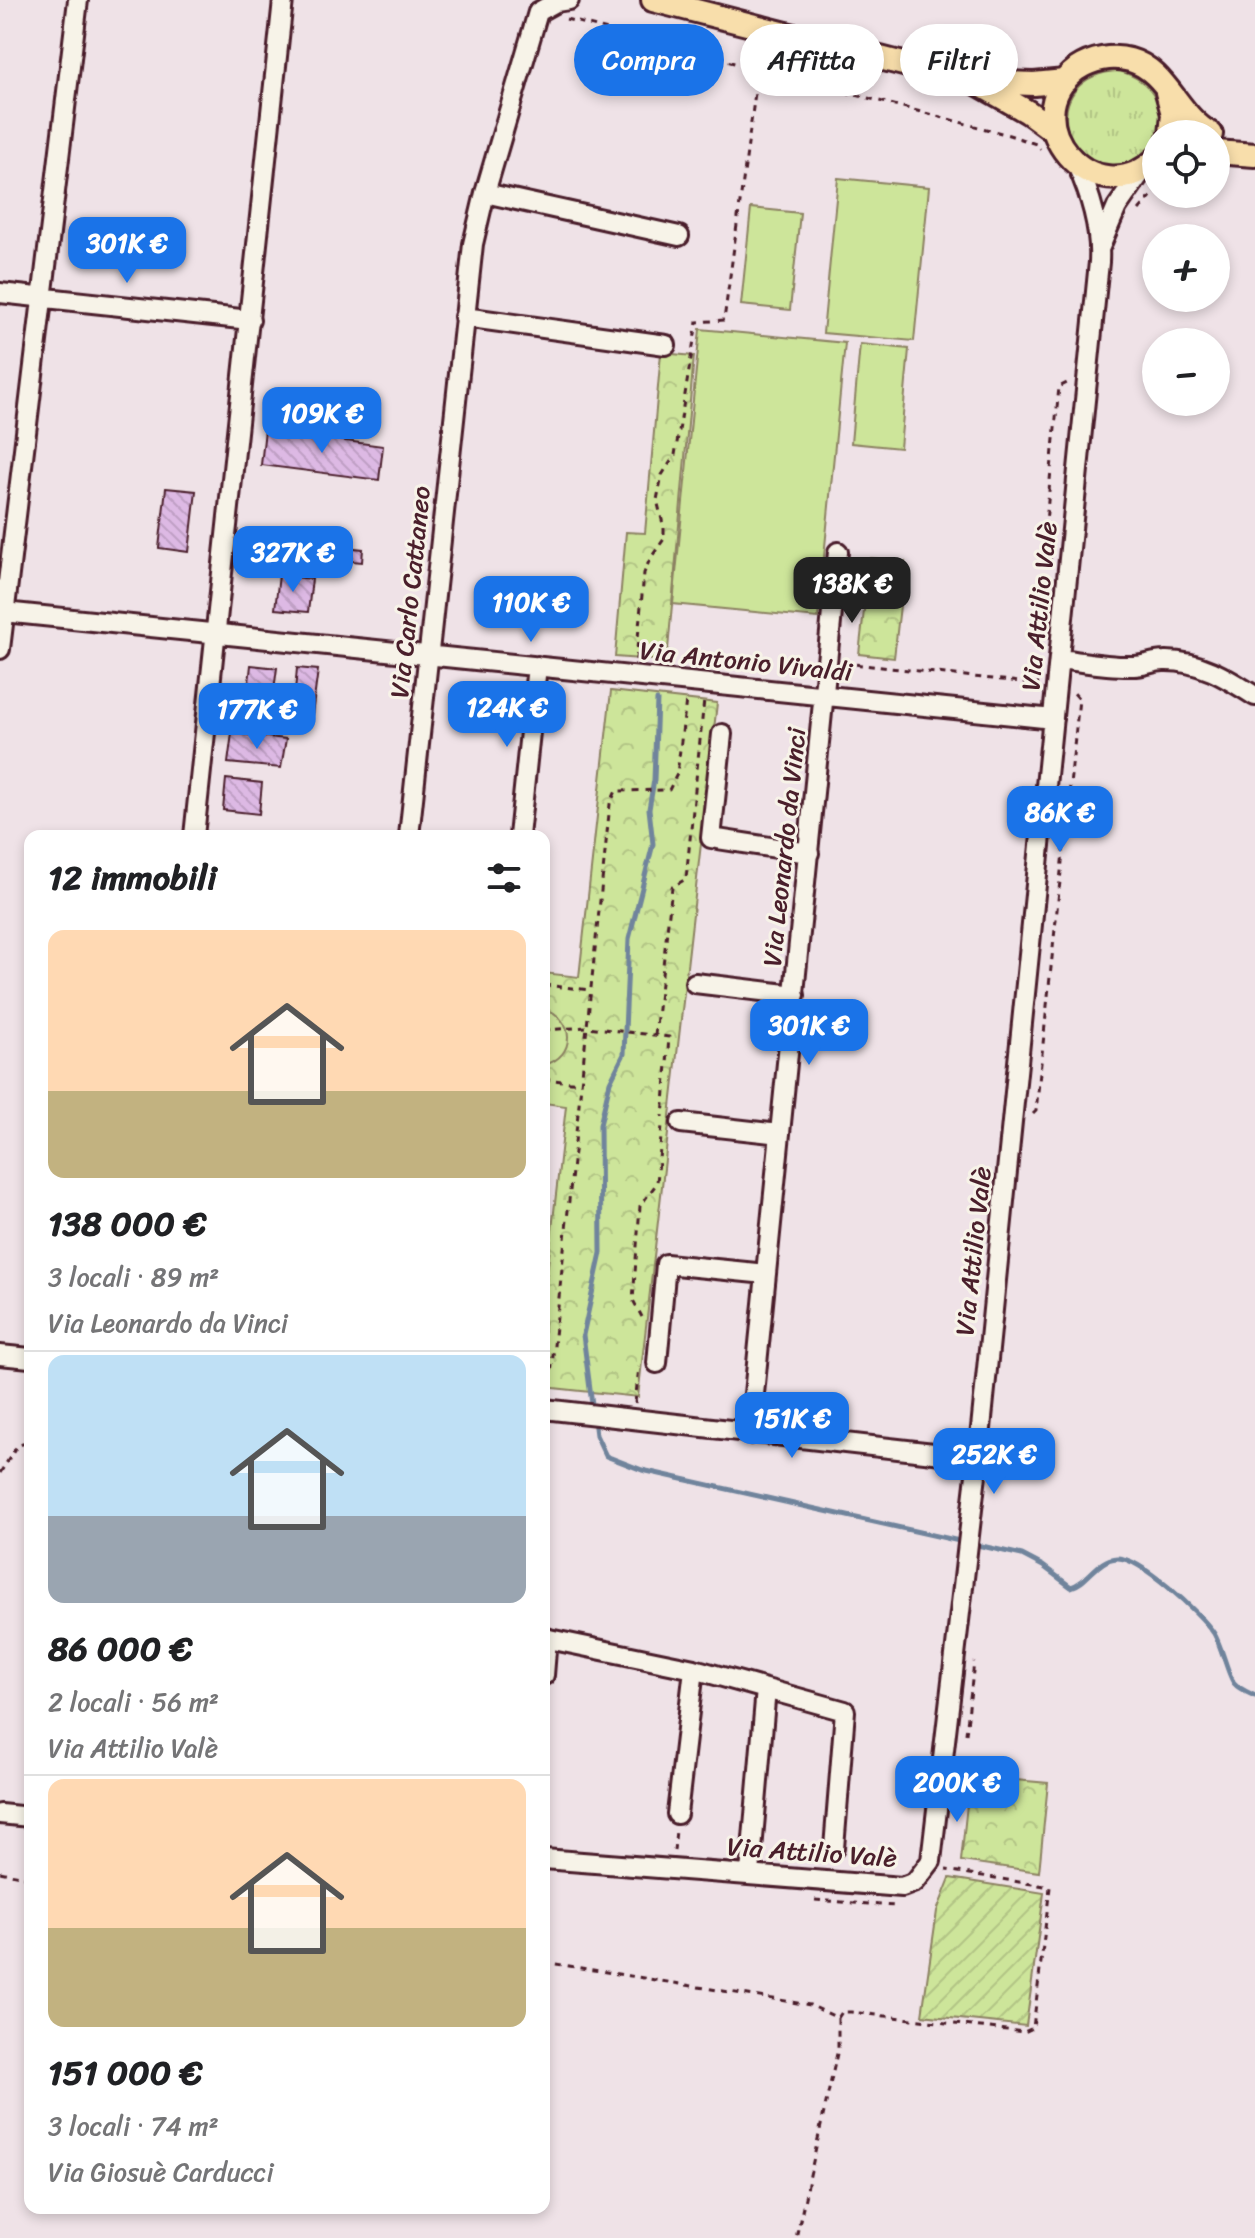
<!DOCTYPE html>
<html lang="it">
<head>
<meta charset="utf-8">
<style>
  :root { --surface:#fff; --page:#f6f6f6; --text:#202124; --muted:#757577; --line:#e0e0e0; --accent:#1a73e8 }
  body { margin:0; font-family:Sriracha,sans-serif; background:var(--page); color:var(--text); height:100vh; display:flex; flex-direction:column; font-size:30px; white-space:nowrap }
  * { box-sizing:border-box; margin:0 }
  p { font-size:26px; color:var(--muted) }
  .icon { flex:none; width:44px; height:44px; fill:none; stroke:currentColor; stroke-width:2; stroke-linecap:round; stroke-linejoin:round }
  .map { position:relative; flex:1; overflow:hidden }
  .panel { position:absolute; left:24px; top:830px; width:526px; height:1384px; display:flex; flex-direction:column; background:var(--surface); border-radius:16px; box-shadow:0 4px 12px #0003 }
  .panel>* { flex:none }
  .top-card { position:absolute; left:574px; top:24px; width:560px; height:72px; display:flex; gap:16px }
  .fabs { position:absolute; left:1142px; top:120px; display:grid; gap:16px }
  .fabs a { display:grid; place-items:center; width:88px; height:88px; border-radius:50%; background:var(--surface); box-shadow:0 4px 12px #0003; font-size:40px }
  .price { position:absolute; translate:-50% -68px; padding:0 18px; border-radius:16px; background:var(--accent); color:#fff; font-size:26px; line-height:52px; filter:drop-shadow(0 2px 4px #0008) }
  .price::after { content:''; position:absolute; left:50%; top:48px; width:24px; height:18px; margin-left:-12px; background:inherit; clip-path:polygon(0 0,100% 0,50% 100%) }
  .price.active { background:#222; color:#fff }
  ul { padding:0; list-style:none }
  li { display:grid; align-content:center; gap:16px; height:424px; padding:0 24px }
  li+li { border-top:2px solid var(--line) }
  li span { display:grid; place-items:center; height:248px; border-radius:16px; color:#555 }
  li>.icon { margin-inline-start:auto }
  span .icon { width:144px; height:144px; fill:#fffc; stroke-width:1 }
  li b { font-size:34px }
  h2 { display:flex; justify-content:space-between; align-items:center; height:96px; padding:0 24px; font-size:34px }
  .pill { padding:0 28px; border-radius:36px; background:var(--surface); box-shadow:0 4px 12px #0003; font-size:28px; line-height:72px }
  .pill.active { background:var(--accent); color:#fff }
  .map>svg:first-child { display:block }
  .grass { fill:url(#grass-tufts); stroke:#8c8262; stroke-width:2 }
  .park { fill:url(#park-crowns); stroke:#8c8262; stroke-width:2 }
  .garden { fill:url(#garden-furrows); stroke:#8c8262; stroke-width:2 }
  .pitch { fill:#cde59a; stroke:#8c8262; stroke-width:2 }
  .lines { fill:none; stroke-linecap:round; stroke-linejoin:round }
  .stream { stroke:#6f849c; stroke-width:5 }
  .building { fill:url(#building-back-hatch); stroke:#4a1f2b; stroke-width:2 }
  .minor-casing { stroke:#4a1f2b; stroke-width:24 }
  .major-casing { stroke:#4a1f2b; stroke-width:28 }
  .path { stroke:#4a1f2b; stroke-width:3; stroke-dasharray:6 6; stroke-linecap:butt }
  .minor { stroke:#f7f3e8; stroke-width:18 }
  .major { stroke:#f8deab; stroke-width:22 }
  .labels { text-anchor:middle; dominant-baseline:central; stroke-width:6; stroke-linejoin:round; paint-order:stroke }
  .street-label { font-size:26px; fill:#4a1f2b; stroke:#f7f3e8 }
</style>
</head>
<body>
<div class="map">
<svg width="1255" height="2238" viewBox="0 0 1255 2238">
  <defs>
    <pattern id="grass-tufts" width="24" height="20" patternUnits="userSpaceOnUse" patternTransform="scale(2)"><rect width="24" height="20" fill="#cde59a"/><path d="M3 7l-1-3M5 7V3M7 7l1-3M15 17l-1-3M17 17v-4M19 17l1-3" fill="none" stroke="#b2c485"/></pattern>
    <pattern id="park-crowns" width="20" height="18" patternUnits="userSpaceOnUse" patternTransform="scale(2)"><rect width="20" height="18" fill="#cde59a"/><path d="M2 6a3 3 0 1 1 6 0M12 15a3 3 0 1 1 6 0" fill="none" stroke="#b2c485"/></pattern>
    <pattern id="garden-furrows" width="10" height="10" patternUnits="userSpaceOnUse" patternTransform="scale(2)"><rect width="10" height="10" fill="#cde59a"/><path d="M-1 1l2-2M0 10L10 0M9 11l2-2" fill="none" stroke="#b2c485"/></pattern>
    <pattern id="building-back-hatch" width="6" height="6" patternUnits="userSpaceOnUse" patternTransform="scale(2)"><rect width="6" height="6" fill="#ddb9e4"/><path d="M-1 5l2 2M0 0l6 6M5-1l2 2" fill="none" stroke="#bf9fc4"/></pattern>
  </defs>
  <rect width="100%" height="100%" fill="#efe2e7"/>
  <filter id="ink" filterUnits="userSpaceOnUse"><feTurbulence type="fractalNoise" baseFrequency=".0125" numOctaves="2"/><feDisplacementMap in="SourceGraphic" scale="16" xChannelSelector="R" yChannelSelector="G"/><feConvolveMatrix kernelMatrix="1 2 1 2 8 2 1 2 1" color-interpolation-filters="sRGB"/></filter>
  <g filter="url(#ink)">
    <!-- grass -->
    <path class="grass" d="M1120,71C1151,81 1164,101 1160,133L1156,134C1156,147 1146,157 1135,162C1064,193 1031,74 1120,71Z"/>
    <!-- park -->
    <path class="park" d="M661,353L694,356L667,661L615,657L626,532L645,533Z
      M870,558L905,562L894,658L859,654Z
      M611,691L717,703L638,1397L544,1387V1300L566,1106L544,1103V973L579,977Z
      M970,1776L1048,1783L1039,1872L961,1861Z"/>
    <!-- garden -->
    <path class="garden" d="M950,1878L1044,1893L1026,2026L922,2015L937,1911Z"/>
    <!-- pitch -->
    <path class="pitch" d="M838,178L929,187L914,341L823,333Z
      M751,208L800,213L790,310L741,305Z
      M700,329L845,343L818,618L673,604Z
      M860,344L909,349L900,448L851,443Z
      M544,1008C575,1019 577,1056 544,1065Z"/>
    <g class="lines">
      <!-- stream -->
      <path class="stream" d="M657,700L654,780L649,809L653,844L629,939L624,1054L610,1082L600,1125L601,1253L583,1335L596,1435L606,1456L642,1470L1022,1555L1043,1566L1071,1587C1088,1583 1097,1559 1117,1558C1140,1557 1200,1613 1213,1632C1221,1643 1228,1676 1234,1683C1239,1689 1249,1693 1255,1696"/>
    </g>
    <!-- building -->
    <path class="building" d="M265,430L383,446L379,480L261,465Z
      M166,488L196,491L189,552L159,548Z
      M288,541L363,549L362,562L287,555Z
      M279,575L312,579L308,612L275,609Z
      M251,665L277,668L274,690L295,692L297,668L318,670L312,715L246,709Z
      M232,733L286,739L281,768L228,763Z
      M226,779L262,783L259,814L223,810Z"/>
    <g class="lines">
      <defs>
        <path id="minor" d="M485,193L679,236
          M1100,247L1117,207L1142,171
          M0,293L250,320
          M464,317L666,345
          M4,612L1053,719
          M0,649L78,0
          M1060,659C1084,662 1110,667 1134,666C1144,666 1154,661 1164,661C1199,660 1227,678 1255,696
          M722,734L711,838L809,853
          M194,836L283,0
          M409,836L473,244L485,193L538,12L556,2L569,0
          M519,836L537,666
          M695,983L795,995
          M681,1123L780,1134
          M0,1355L30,1358
          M657,1363L666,1264L766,1274
          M544,1409L978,1458
          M750,1434L838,552
          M544,1638L694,1669L845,1711L834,1848
          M544,1675L547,1638
          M0,1814L30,1817
          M677,1814L694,1669
          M544,1859L902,1887L915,1882L931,1861L978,1458L1099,262C1101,228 1091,196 1077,165
          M750,1873L766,1689"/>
        <path id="major" d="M653,0L974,82L1034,84L1065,81
          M979,84L1028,112L1054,131
          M1167,92L1173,114L1171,134
          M1216,152L1255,155
          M1156,159C1094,219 1010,119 1077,69C1092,59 1112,55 1130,60C1167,70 1178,117 1211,134"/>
      </defs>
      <!-- minor casing -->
      <use href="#minor" class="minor-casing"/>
      <!-- major casing -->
      <use href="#major" class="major-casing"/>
      <!-- path -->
      <path class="path" d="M566,19L1009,135L1036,144L1040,149
        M1139,210L1156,191
        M1051,560L1043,553L1059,387L1069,382
        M636,660L644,573L650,559L664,539V528L657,500L662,475L675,455L697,322L724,320L761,49
        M844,663L1039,684
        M544,985L591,990
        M544,1030L587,1027L669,1037L663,1117
        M655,1035L672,887L686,879L704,700
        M544,1079L580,1083
        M1033,1114L1036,1111L1079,699L1073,692
        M642,1317L633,1300L640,1206L657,1183L662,1125
        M549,1394L610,804L616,791L669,790L677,774L686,700
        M635,1403L639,1367
        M0,1473L17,1446L30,1441
        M966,1734L974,1662
        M674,1851L676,1830
        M0,1872L30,1878
        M815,1900L895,1906
        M544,1962L810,2005L838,2018V2049L796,2238
        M838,2018L842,2012H851L1024,2032L1033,2028L1050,1887L946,1870"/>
      <!-- minor -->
      <use href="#minor" class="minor"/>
      <!-- major -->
      <use href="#major" class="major"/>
    </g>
  </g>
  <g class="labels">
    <!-- street labels -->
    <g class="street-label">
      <text transform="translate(410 592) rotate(-84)">Via Carlo Cattaneo</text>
      <text transform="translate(1039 606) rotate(-84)">Via Attilio Valè</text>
      <text transform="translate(746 661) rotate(6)">Via Antonio Vivaldi</text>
      <text transform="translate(784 847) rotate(-84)">Via Leonardo da Vinci</text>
      <text transform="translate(973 1251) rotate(-84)">Via Attilio Valè</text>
      <text transform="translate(812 1852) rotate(4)">Via Attilio Valè</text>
    </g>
  </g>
</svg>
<div class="fabs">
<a><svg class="icon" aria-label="locate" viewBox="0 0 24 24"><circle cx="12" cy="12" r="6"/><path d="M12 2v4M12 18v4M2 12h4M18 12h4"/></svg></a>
<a>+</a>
<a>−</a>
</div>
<b class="price" style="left:127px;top:285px">301K €</b>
<b class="price" style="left:322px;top:455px">109K €</b>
<b class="price" style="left:293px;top:594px">327K €</b>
<b class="price active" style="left:852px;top:625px">138K €</b>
<b class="price" style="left:531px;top:644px">110K €</b>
<b class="price" style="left:507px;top:749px">124K €</b>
<b class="price" style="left:257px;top:751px">177K €</b>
<b class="price" style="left:1060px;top:854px">86K €</b>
<b class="price" style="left:809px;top:1067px">301K €</b>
<b class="price" style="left:792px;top:1460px">151K €</b>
<b class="price" style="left:994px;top:1496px">252K €</b>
<b class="price" style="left:957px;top:1824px">200K €</b>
<div class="top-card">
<a class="pill active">Compra</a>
<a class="pill">Affitta</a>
<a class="pill">Filtri</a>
</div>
<section class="panel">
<h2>12 immobili<svg class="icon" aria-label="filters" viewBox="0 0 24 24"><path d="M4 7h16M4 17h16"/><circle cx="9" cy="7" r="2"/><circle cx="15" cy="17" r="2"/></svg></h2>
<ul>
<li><span style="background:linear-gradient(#ffd9b3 65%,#c2b280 0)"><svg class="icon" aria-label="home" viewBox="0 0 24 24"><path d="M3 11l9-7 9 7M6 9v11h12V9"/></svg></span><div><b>138 000 €</b><p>3 locali · 89 m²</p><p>Via Leonardo da Vinci</p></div></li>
<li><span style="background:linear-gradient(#bfe0f5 65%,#9aa5b1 0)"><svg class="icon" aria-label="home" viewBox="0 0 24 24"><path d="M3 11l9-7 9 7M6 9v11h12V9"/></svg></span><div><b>86 000 €</b><p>2 locali · 56 m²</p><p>Via Attilio Valè</p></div></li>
<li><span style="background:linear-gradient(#ffd9b3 60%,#c2b280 0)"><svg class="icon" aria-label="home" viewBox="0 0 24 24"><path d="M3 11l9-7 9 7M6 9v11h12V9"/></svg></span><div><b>151 000 €</b><p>3 locali · 74 m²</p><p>Via Giosuè Carducci</p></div></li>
</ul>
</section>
</div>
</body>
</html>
